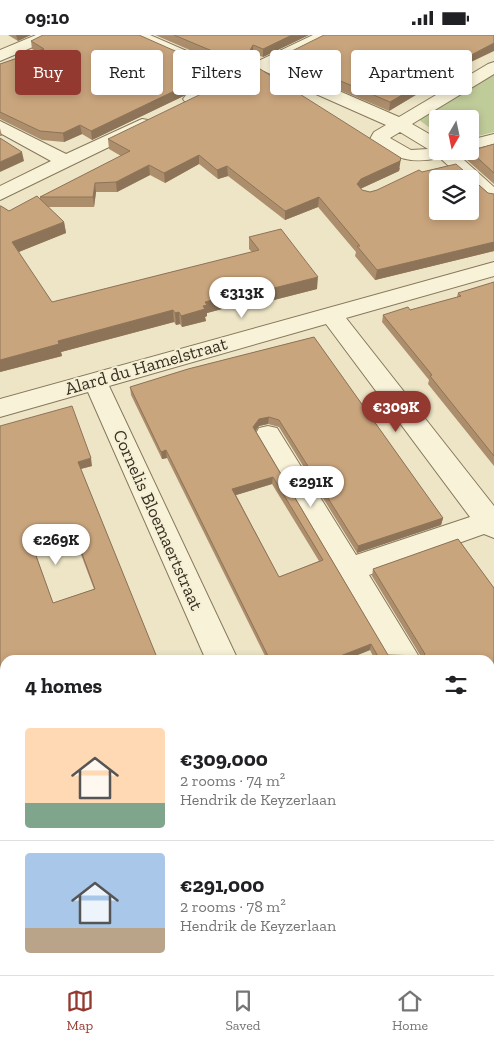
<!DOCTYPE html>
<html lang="en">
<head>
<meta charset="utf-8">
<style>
  :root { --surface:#fff; --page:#f6f6f6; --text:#202124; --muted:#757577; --line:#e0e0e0; --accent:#94392f }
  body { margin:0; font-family:"Zilla Slab",serif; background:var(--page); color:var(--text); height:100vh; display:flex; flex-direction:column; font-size:19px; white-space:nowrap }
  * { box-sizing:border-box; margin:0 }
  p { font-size:16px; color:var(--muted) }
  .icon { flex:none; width:28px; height:28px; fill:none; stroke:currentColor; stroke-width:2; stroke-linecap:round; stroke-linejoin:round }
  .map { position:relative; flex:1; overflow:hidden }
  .drawer { position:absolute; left:0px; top:620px; width:495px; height:320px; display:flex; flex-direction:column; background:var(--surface); border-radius:15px 15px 0 0; box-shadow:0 2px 8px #0003 }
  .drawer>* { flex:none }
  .top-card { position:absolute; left:15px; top:15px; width:465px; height:45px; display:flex; gap:10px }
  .needle { width:32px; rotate:189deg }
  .controls { position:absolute; left:429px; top:75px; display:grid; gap:10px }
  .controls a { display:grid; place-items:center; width:50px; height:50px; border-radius:5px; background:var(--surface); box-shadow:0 2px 8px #0003; font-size:25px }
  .price { position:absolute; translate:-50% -42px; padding:0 11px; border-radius:18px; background:#fff; color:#222; font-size:16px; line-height:32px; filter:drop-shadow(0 1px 2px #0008) }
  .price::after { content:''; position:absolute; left:50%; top:30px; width:15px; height:11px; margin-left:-8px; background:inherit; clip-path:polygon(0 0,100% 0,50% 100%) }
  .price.selected { background:var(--accent); color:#fff }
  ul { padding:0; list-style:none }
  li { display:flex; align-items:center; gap:15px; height:125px; padding:0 25px }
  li+li { border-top:1px solid var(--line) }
  li span { display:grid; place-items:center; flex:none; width:140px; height:100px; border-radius:5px; color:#555 }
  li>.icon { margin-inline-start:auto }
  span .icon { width:60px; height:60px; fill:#fffc; stroke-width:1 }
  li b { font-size:21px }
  h2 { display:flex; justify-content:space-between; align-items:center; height:60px; padding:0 25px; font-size:21px }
  .chip { padding:0 18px; border-radius:5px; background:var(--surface); box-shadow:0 2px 8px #0003; font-size:18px; line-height:45px }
  .chip.selected { background:var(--accent); color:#fff }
  .status { display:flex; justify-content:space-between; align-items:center; height:35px; padding:0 25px; background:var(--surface); direction:ltr }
  .status svg { height:14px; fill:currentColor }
  .menu { display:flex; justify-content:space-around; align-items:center; height:70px; border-top:1px solid var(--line); background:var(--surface); font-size:14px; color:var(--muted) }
  .menu a { display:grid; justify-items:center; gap:2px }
  .menu .selected { color:var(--accent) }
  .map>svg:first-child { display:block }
  .green { fill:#c0cb9a }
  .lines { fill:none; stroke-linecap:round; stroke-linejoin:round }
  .minor-casing { stroke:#87785c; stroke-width:2 }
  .minor { fill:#f8f2d9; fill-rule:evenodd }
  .wall { fill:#ad8e6c; fill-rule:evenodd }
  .shaded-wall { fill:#8d7458 }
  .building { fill:#c9a57d; stroke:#8d7458; fill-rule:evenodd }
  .labels { text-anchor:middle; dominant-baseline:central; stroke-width:4; stroke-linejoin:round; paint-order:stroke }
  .street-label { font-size:18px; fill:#382e20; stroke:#f4efd5 }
</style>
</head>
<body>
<div class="status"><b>09:10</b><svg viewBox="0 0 49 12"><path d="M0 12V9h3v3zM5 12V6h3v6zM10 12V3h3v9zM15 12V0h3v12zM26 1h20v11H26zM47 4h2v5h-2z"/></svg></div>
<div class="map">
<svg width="494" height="940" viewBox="0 0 494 940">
  <rect width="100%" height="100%" fill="#ede5c6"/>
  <!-- green -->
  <path class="green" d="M494,38V97L470,103V84H438L437,98L419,85Z"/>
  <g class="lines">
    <defs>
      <path id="minor" d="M36,0H57L54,3L0,26V15Z
        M129,0H150L235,37L313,0H333L330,3L277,29L399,82L488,29L494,27V39L412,89L438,104V116H454L494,152V168L487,166L470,151V144H463L440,123C410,129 397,124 373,108L370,104L374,97L386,90L264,36L198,68L192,69L186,68L183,64L186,60L222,43L132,3ZM400,97L428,114L411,115L390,103Z
        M142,84L148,85L151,89L148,93L0,165V151L51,126L0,98V86L66,119Z
        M494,99V109L470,115V105Z
        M494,227V241L346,283L494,471V503L484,499L369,540L421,625H388L255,400L259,393L268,391L277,393L356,520L470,482L326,289L109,351L238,625H206L88,357L0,382V364Z
        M490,748L494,749V788L490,787Z
        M343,935H383L385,940H345Z"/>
    </defs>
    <!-- minor casing -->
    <use href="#minor" class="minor-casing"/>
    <!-- minor -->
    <use href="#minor" class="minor"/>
  </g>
  <!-- wall -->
  <path class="wall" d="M8,0H31L18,6Z
    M155,0H309L263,22L253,18L247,30L236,35Z
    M31,6L219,44L92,105L82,99L64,107L42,105L0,84V29L36,16L32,14Z
    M282,21L471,27L389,76L281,30Z
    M0,92V93L2,101H0Z
    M108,104L400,133L399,136L360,154L362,155L370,157L377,155L422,137L471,143L488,158L494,159V216L375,245L355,221L356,217L318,172L285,185L228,141L218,144L199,129L165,148L150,140L117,157H96L94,172H48L64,187L66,198L18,217L52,267L252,217L249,214V202L317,254L266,267L264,263L207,278V281L205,282L206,286L182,292L180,289L176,290L174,287L61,317L62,321L0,337V171L9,176L40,164V162L121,121L109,114Z
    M494,109V149L467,125L470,115Z
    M494,247V431L428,349L429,345L382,287L383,280L410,275L457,262L458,258Z
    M314,302L443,483L441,490L357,518L279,392L268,389L259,391L256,396L388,620H420L372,541L373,534L458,504L494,553V683L490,684V625H375L370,615L345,625H267L167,423L162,424L131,360L130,352L188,334ZM272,449L319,526L279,542L236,460Z
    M0,391L92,431L81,434L158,625H5ZM74,501L94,554L53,568L34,514Z
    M494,725V748L491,747L492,783L494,784V817L490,810V727Z
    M490,884L494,940H490L488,935H490Z"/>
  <!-- shaded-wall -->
  <path class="shaded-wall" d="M16,0H31L18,6Z
    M292,0H309L263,22V14Z
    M494,8V16L471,27L389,76L390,67L473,19Z
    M253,10V18L247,30L236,35V26Z
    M218,35L219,44L92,105L91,96Z
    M80,90L82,99L64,107L63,98Z
    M22,117L24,126L0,137V127Z
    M199,120V129L165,148L164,138Z
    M401,123L399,136L360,154L357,149L361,144Z
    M149,130L150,140L117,157L116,147Z
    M227,131L228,141L218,144L217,135Z
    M95,148L96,157L94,172L93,162Z
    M319,162L318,172L285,185V176Z
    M64,187L66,198L14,219L12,207Z
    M494,207V216L375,245L377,235Z
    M318,242L317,254L266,267V255Z
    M264,252V263L207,278V281L205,282L206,286L182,292L181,281L203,271L205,267Z
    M173,275L174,287L61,317L62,321L0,337V325L58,306Z
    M179,277L180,289L176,290L175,278Z
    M269,382L268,389L259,391L253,399V392L259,384Z
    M166,415L167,423L162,424L161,417Z
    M91,423L92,431L80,434L78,427Z
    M273,442L272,449L233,461L232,454Z
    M443,483L441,490L357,518L358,511Z
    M73,494L74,501L34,514L31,507Z
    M371,609L370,615L345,625H330Z
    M494,678V683L490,684V680Z
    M124,935H130L119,940L118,938Z"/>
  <!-- building -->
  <path class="building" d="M43,0H139L218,35L91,96L80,90L63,98L40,96L0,77V29L44,14L31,6Z
    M174,0H292L263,14L253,10L247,21L236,26Z
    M324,0H494V8L473,19L390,67L282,21Z
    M257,32L401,123L400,126L361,144L357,149L362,155L370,157L377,155L419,135L422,137L456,129L464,136H470L471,143L488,158L494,159V207L377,235L357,211H360L319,162L285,176L227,131L217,135L199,120L164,138L149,130L116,147L95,148L93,162H40L130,116L108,104ZM438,144H470V176H438Z
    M0,103L22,117L0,127Z
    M494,109V138L470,116Z
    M37,161L64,187L12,207L52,267L259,215L249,202L281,194L318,242L266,255L264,252L205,267L207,270L203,271L205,274L181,281L179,277L175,278L173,275L58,306L59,309L0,325V171H1L9,176Z
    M494,247V421L430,341L432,340L383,280L408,272L410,275L461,261L458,258Z
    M314,302L443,483L358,511L279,385L269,382L259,384L253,392L388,620L423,621L425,619L373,534L458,504L494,553V678L490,680V625H380L371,609L330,625H270L166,415L161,417L130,352L188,334ZM273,442L323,525L279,542L232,454Z
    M72,371L91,423L78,427L158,625H5V922L0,900V391ZM73,494L95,554L53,568L31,507Z
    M494,725V741L491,743L492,783L494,784V806L490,800V727Z
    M490,884L494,891V940L490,933Z
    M8,935H74L75,940H9Z
    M117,935H124L118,938Z
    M216,935H284L286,940H212V938L217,936Z"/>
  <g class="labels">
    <!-- street labels -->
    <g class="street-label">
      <text transform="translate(146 331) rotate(-16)">Alard du Hamelstraat</text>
      <text transform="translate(158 485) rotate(66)">Cornelis Bloemaertstraat</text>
    </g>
  </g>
</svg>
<div class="controls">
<a><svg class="needle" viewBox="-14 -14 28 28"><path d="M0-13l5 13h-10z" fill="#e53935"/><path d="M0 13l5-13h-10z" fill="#757577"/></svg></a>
<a><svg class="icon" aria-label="layers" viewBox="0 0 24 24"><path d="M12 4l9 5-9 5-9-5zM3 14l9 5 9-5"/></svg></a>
</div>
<b class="price" style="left:242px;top:284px">€313K</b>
<b class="price selected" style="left:396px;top:398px">€309K</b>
<b class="price" style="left:311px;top:473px">€291K</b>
<b class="price" style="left:56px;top:531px">€269K</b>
<div class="top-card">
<a class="chip selected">Buy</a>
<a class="chip">Rent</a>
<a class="chip">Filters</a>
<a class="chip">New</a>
<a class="chip">Apartment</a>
</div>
<section class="drawer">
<h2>4 homes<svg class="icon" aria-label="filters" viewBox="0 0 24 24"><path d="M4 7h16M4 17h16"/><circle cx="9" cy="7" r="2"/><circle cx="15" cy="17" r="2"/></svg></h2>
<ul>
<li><span style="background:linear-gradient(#ffd9b3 75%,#7fa58c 0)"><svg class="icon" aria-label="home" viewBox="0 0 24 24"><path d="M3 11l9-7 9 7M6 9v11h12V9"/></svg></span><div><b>€309,000</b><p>2 rooms · 74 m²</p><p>Hendrik de Keyzerlaan</p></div></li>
<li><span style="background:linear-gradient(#a9c7e8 75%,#b9a48a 0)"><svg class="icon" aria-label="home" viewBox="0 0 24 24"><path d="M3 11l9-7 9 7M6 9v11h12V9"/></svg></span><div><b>€291,000</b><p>2 rooms · 78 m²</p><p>Hendrik de Keyzerlaan</p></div></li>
</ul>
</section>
</div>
<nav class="menu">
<a class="selected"><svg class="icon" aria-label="map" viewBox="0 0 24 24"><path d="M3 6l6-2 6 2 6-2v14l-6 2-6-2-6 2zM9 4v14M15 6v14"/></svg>Map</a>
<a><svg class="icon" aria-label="saved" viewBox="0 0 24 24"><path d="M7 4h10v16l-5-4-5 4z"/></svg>Saved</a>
<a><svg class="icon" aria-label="home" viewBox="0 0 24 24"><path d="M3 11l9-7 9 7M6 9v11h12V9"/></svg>Home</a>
</nav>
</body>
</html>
